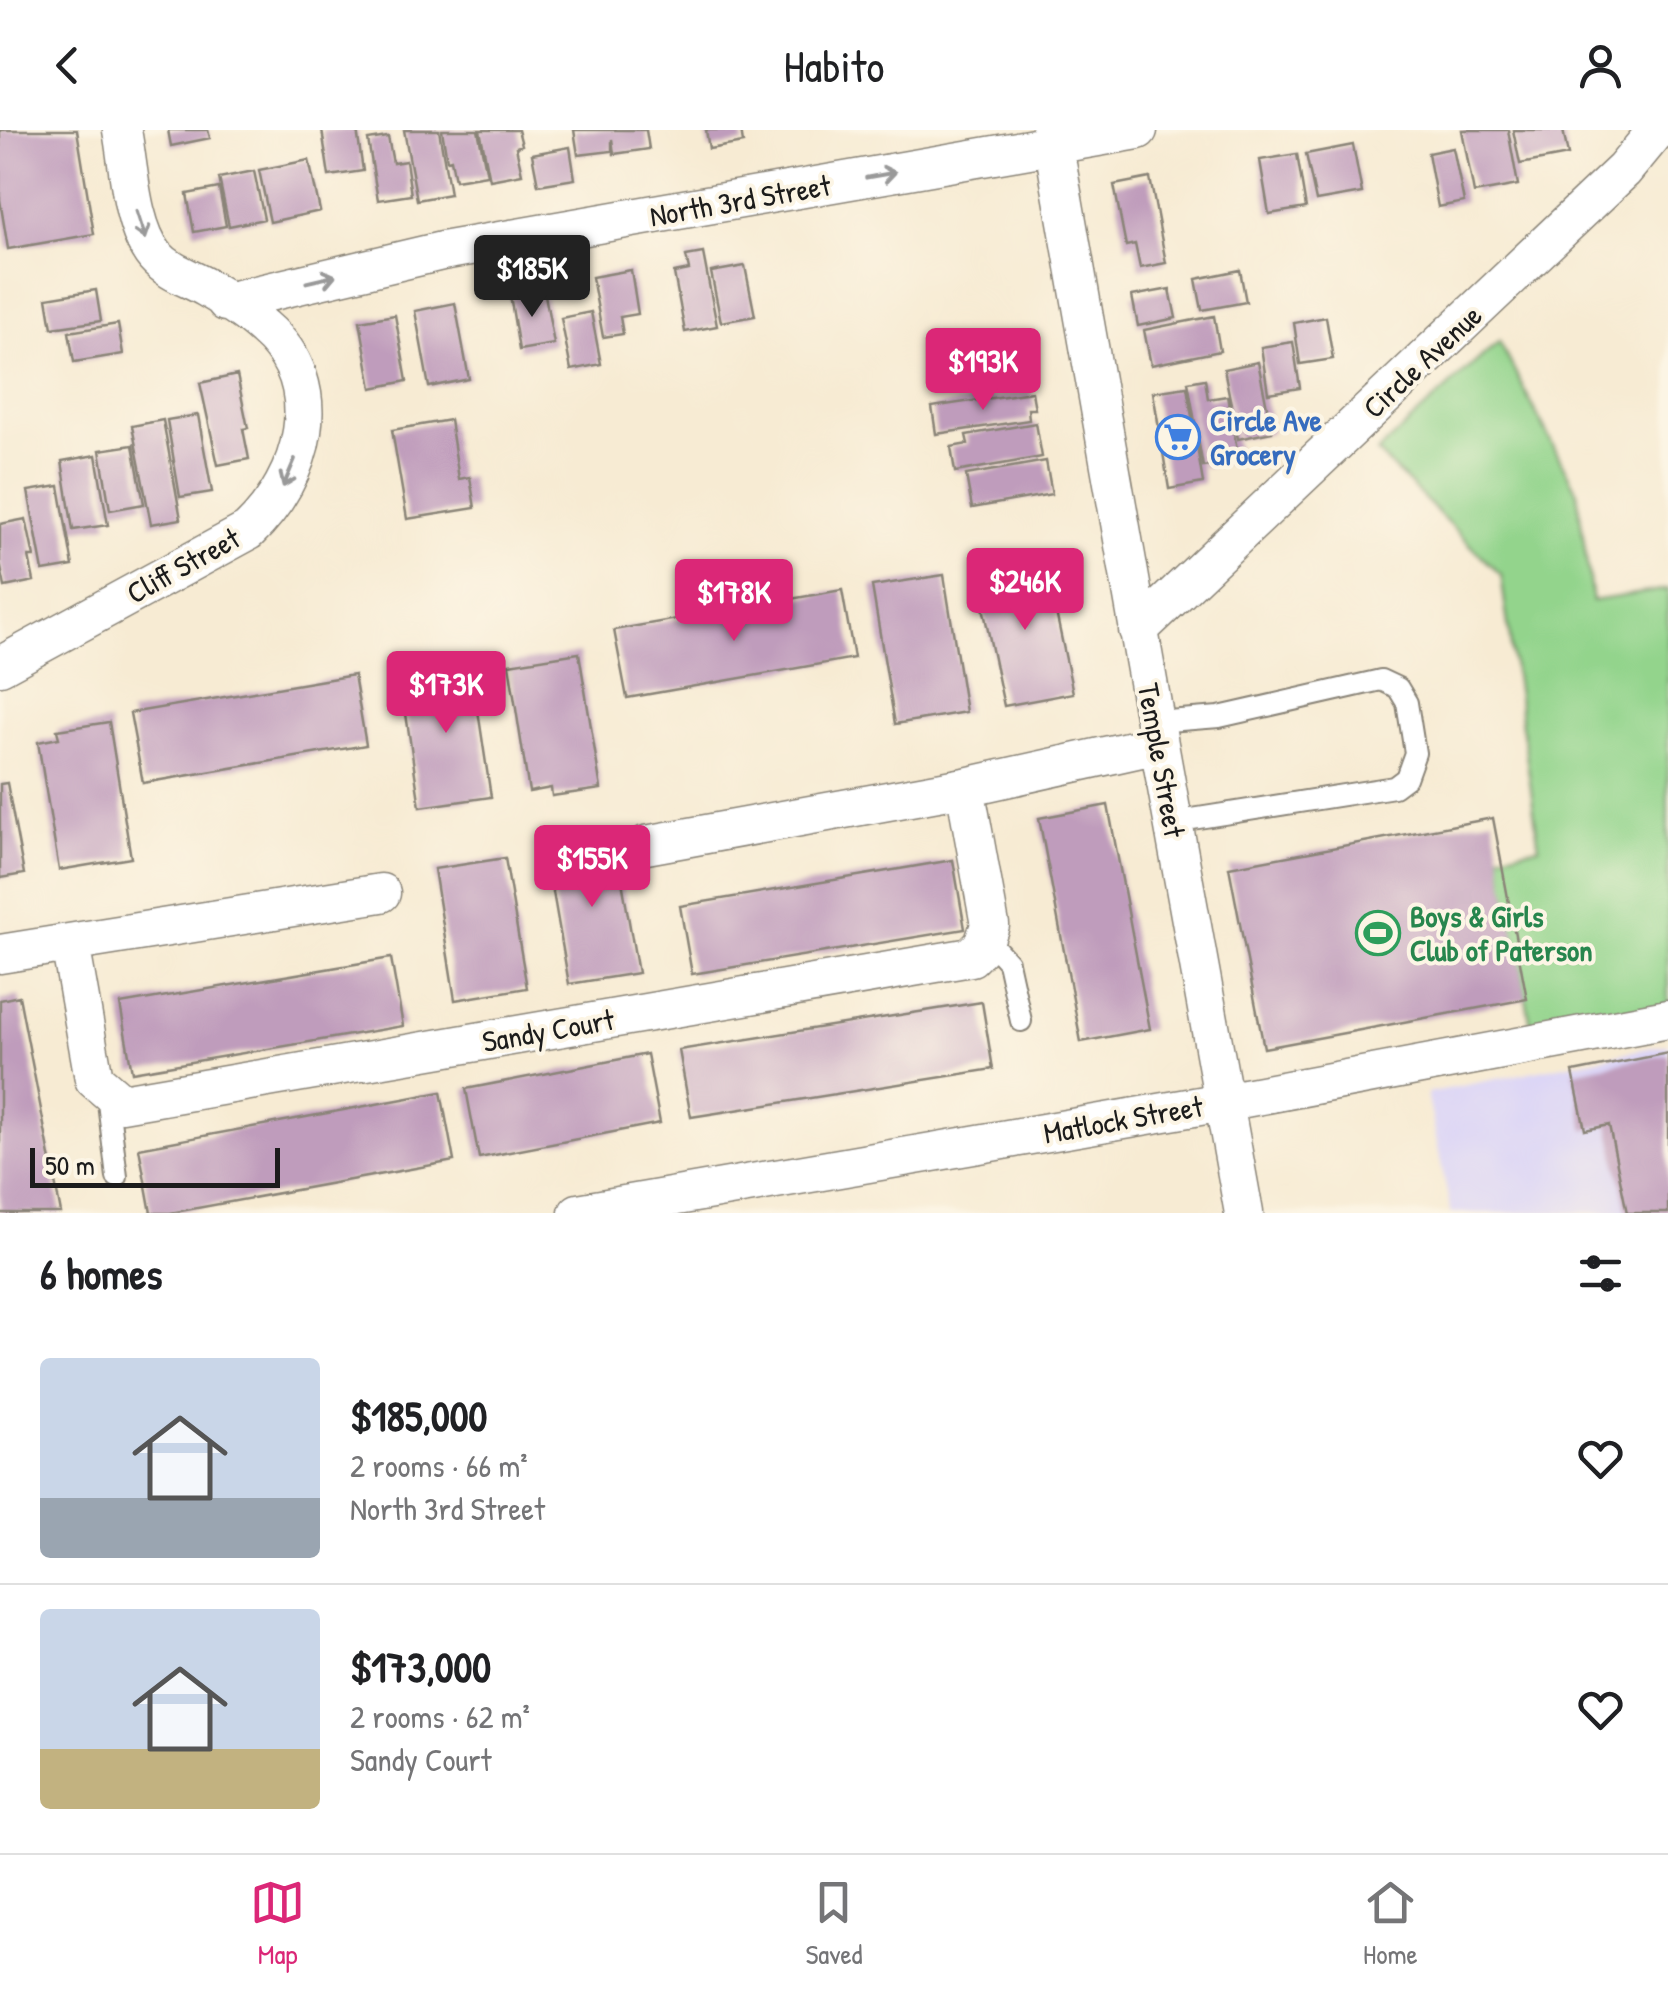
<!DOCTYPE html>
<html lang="en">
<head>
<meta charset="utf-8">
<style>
  :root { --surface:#fff; --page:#f6f6f6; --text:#202124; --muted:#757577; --line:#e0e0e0; --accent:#db2777 }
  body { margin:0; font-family:"Patrick Hand",sans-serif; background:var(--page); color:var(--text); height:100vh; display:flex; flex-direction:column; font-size:38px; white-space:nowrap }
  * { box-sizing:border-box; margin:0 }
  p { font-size:32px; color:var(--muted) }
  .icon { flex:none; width:55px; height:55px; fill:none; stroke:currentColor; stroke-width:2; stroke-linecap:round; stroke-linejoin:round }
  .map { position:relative; height:1083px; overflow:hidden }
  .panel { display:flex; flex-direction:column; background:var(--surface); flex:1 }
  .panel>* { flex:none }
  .scale { position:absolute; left:30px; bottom:25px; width:250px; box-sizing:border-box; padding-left:10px; border:5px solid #1c1c1c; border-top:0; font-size:28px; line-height:35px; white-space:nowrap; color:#1c1c1c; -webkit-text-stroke:8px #fcf5e5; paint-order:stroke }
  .price { position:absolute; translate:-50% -85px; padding:0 22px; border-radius:10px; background:var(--accent); color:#fff; font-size:32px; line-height:65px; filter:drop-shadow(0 2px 5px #0008) }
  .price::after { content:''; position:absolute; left:50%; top:60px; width:30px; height:22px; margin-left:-15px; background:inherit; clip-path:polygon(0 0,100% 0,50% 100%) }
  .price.current { background:#222; color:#fff }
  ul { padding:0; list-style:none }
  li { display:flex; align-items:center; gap:30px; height:250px; padding:0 40px }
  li+li { border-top:2px solid var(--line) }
  li span { display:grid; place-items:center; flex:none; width:280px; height:200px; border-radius:10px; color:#555 }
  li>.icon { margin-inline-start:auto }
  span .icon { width:120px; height:120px; fill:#fffc; stroke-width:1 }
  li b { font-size:42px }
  h2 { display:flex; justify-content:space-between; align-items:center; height:120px; padding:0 40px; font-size:42px }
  header { display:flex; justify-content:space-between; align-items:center; height:130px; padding:0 40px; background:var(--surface); font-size:45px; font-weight:600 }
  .dock { display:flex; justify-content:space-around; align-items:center; height:140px; border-top:2px solid var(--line); background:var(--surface); font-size:28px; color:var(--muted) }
  .dock a { display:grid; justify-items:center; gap:5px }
  .dock .current { color:var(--accent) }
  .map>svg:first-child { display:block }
  .built { fill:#dcd5f6 }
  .green { fill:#93d48c; stroke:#587854; stroke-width:2.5 }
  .building { fill:#bf9cbc }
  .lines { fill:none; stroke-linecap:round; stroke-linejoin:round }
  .lane-casing { stroke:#8a8478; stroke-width:24 }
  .street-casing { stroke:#8a8478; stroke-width:41 }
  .lane { stroke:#fff; stroke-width:20 }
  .street { stroke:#fff; stroke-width:38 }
  .oneway { stroke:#999 }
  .labels { text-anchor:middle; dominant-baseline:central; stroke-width:8; stroke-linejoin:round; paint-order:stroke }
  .street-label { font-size:30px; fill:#1c1c1c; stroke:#fcf5e5 }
  .shop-label { font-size:30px; font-weight:bold; fill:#366cbe; stroke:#fcf5e5; text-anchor:start }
  .leisure-label { font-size:30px; font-weight:bold; fill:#27864d; stroke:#fcf5e5; text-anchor:start }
</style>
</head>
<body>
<header><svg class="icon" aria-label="back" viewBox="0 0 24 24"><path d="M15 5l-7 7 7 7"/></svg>Habito<svg class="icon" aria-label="person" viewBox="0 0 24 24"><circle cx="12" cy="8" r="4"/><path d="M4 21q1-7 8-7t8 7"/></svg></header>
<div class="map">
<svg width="1668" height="1083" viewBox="0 0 1668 1083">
  <rect width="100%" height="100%" fill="#fcf5e5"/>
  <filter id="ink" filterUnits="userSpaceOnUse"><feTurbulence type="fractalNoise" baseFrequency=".01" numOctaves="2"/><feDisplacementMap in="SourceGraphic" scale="20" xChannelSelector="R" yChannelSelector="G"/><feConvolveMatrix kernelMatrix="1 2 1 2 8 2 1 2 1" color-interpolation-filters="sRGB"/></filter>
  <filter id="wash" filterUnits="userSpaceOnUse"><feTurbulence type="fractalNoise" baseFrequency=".0048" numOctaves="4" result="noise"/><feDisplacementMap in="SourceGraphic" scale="40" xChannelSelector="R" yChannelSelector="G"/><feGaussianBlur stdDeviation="2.25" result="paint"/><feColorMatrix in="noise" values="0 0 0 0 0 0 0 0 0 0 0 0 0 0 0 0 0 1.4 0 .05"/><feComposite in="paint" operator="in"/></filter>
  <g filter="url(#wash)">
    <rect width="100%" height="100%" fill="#f7ebd3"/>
    <!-- built -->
    <path class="built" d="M1668,914V1083H1451L1427,963Z"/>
    <!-- green -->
    <path class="green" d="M1499,211L1577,362L1592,471L1668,459V877L1532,900L1499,724L1539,717L1501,445L1377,322Z"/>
    <g id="blocks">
      <!-- building -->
      <path class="building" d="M0,0H77L94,104L8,119L0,70Z
        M168,0H208L210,8L171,16Z
        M322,0H357L363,41L329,46Z
        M404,0H439L450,64L417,70Z
        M442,0H478L487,45L455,50L451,29L447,30Z
        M480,0H518L522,15L516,17L522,44L490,50Z
        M574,0H646L649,19L614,24L612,9V21L578,25Z
        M706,0H741L743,13L709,19Z
        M1462,0H1508L1518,55L1474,63Z
        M1513,0H1563L1568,25L1520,34Z
        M388,7L393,33L406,31L411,65L378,70L368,10Z
        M1353,15L1362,63L1316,71L1306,24Z
        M570,17L575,49L538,55L532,24Z
        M1453,18L1464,72L1438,77L1428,23Z
        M1297,24L1306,78L1269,84L1260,30Z
        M309,30L320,81L270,92L259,40Z
        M254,41L264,89L229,96L219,48Z
        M1150,48L1166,133L1140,138L1135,114L1126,116L1114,55Z
        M219,58L226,96L194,102L187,64Z
        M703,123L717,196L685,202L674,143L689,140L686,126Z
        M745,136L755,186L721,192L711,142Z
        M631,140L638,184L620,187L623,204L603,207L592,147Z
        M1240,140L1246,172L1202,180L1196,149Z
        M544,159L554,214L519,220L510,165Z
        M1170,159L1176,188L1138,196L1132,166Z
        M96,160L101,191L52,198L47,168Z
        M455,173L469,249L429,257L415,181Z
        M591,182L601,234L571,240L561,188Z
        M395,185L407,251L372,258L360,191Z
        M1214,186L1220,221L1151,235L1144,200Z
        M1326,187L1333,229L1300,234L1294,193Z
        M118,194L123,224L74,232L69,202Z
        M1293,212L1300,258L1268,263L1261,217Z
        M1258,232L1272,302L1238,309L1224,239Z
        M237,245L248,298L243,299L249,329L218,335L200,253Z
        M1205,249L1208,269L1227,266L1239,331L1203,337L1188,252Z
        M1187,257L1203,353L1169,359L1153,262Z
        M1032,262L1035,279H1028L1029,290L936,304L932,277Z
        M198,285L212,362L180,367L167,290Z
        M163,290L181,389L151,394L132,296Z
        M450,290L459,349L470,347L475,378L407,389L392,300Z
        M1036,293L1042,327L955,342L951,317L968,314L966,305Z
        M133,315L144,374L110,380L100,320Z
        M96,325L108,395L73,400L62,331Z
        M1046,331L1052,364L972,378L966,345Z
        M59,356L73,436L43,441L28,361Z
        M26,389L34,427H29L34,451L5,457L0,433V394Z
        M1045,430L1073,563L1004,576L976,444Z
        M944,445L966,582L895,594L872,456Z
        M842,460L854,528L627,568L614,500Z
        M579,523L601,659L552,666L551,658L529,662L509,534Z
        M471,534L491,667L420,677L400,544Z
        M354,545L366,615L143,653L130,583Z
        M109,592L131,728L59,740L38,612L59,608L57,600Z
        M7,653L24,744L0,748V654Z
        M1108,675L1150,899L1081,912L1039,688Z
        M1493,688L1527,869L1264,918L1229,737Z
        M614,705L638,843L569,854L545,716Z
        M505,728L527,858L455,870L434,739Z
        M953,730L965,799L692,844L680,776Z
        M391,828L403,896L132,942L120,874Z
        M19,866L61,1083H0V870Z
        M982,872L993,939L691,987L679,920Z
        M1668,923V1083H1627L1609,995L1585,1000L1573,942Z
        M647,924L660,993L479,1028L466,959Z
        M441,962L454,1031L170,1083H151L139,1018Z"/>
    </g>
  </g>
  <g filter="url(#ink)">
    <use href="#blocks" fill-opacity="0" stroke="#8a8478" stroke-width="2.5"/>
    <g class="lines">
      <defs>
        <path id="lane" d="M1155,592L1219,587L1381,550L1398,558L1407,573L1415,623L1406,648L1394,657L1173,692
          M986,808L1008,832L1021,891
          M107,964L117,1047"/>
        <path id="street" d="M1051,0L1159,614L1244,1083
          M226,172L442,121L1138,0
          M1138,500L1624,40L1657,0
          M0,536L248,401C304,348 331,255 264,198C248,183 226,169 207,158C188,147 170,143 155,126C131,97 129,37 122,0
          M646,715L965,657L1159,614
          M70,813L94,949L122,973L971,827L983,815L990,795L965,657
          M0,824L381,763
          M578,1083L1223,972L1668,889"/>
      </defs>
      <!-- lane casing -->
      <use href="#lane" class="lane-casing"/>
      <!-- street casing -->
      <use href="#street" class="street-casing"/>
      <!-- lane -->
      <use href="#lane" class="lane"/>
      <!-- street -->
      <use href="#street" class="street"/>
    </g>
    <!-- one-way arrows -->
    <defs><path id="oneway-shaft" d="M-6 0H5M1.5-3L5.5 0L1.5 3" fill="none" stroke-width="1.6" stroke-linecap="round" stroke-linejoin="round" transform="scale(2.5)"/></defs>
    <g class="oneway">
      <use href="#oneway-shaft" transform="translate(881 45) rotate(-10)"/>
      <use href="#oneway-shaft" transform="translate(141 95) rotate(72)"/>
      <use href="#oneway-shaft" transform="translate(321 149) rotate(-13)"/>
      <use href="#oneway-shaft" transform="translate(289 343) rotate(113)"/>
    </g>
  </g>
  <!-- icons -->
  <defs>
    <symbol id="supermarket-ring" viewBox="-11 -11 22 22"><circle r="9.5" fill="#fcf5e5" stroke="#3f7fe0" stroke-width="1.5"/><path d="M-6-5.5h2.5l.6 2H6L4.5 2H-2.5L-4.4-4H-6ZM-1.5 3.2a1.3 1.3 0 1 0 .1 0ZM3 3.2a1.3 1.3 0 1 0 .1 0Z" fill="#3f7fe0"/></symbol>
    <symbol id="stadium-ring" viewBox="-11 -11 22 22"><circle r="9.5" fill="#fcf5e5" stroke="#2e9e5b" stroke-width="1.5"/><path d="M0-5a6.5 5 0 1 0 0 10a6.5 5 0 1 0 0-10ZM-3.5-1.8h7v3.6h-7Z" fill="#2e9e5b"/></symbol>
  </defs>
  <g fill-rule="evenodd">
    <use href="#supermarket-ring" x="1153" y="282" width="50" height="50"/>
    <use href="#stadium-ring" x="1353" y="778" width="50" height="50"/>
  </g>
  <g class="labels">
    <!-- street labels -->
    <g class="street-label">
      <text transform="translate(740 70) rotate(-10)">North 3rd Street</text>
      <text transform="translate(1422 231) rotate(-43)">Circle Avenue</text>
      <text transform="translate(183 435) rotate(-29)">Cliff Street</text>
      <text transform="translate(1162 630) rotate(80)">Temple Street</text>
      <text transform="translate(548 900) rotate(-10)">Sandy Court</text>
      <text transform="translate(1123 989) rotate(-10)">Matlock Street</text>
    </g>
    <!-- shop labels -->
    <g class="shop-label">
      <text x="1210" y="290">Circle Ave<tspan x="1210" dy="34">Grocery</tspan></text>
    </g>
    <!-- leisure labels -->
    <g class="leisure-label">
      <text x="1410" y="786">Boys &amp; Girls<tspan x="1410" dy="34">Club of Paterson</tspan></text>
    </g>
  </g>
</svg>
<div class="scale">50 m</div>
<b class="price current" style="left:532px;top:190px">$185K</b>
<b class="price" style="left:983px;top:283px">$193K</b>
<b class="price" style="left:1025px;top:503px">$246K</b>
<b class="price" style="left:734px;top:514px">$178K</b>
<b class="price" style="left:446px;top:606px">$173K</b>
<b class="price" style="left:592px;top:780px">$155K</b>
</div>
<section class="panel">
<h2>6 homes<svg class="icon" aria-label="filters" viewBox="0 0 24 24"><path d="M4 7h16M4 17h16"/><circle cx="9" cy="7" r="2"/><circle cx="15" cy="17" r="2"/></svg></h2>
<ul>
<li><span style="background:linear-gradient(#c9d6e8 70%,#9aa5b1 0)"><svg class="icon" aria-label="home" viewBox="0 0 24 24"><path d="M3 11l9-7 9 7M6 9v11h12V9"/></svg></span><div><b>$185,000</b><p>2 rooms · 66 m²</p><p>North 3rd Street</p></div><svg class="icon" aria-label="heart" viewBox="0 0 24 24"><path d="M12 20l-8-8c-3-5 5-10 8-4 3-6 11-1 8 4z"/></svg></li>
<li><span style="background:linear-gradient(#c9d6e8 70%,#c2b280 0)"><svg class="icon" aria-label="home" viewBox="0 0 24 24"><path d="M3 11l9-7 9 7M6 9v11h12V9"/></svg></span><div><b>$173,000</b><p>2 rooms · 62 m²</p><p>Sandy Court</p></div><svg class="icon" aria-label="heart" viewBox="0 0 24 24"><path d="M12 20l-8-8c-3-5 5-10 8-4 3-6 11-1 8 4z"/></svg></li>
</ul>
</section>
<nav class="dock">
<a class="current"><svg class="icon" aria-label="map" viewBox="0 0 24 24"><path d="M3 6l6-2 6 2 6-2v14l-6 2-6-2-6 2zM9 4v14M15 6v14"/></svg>Map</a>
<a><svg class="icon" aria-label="saved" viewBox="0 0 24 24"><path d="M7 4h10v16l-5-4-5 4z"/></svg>Saved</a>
<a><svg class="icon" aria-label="home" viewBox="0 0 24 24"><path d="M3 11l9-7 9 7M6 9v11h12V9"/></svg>Home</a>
</nav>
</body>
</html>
